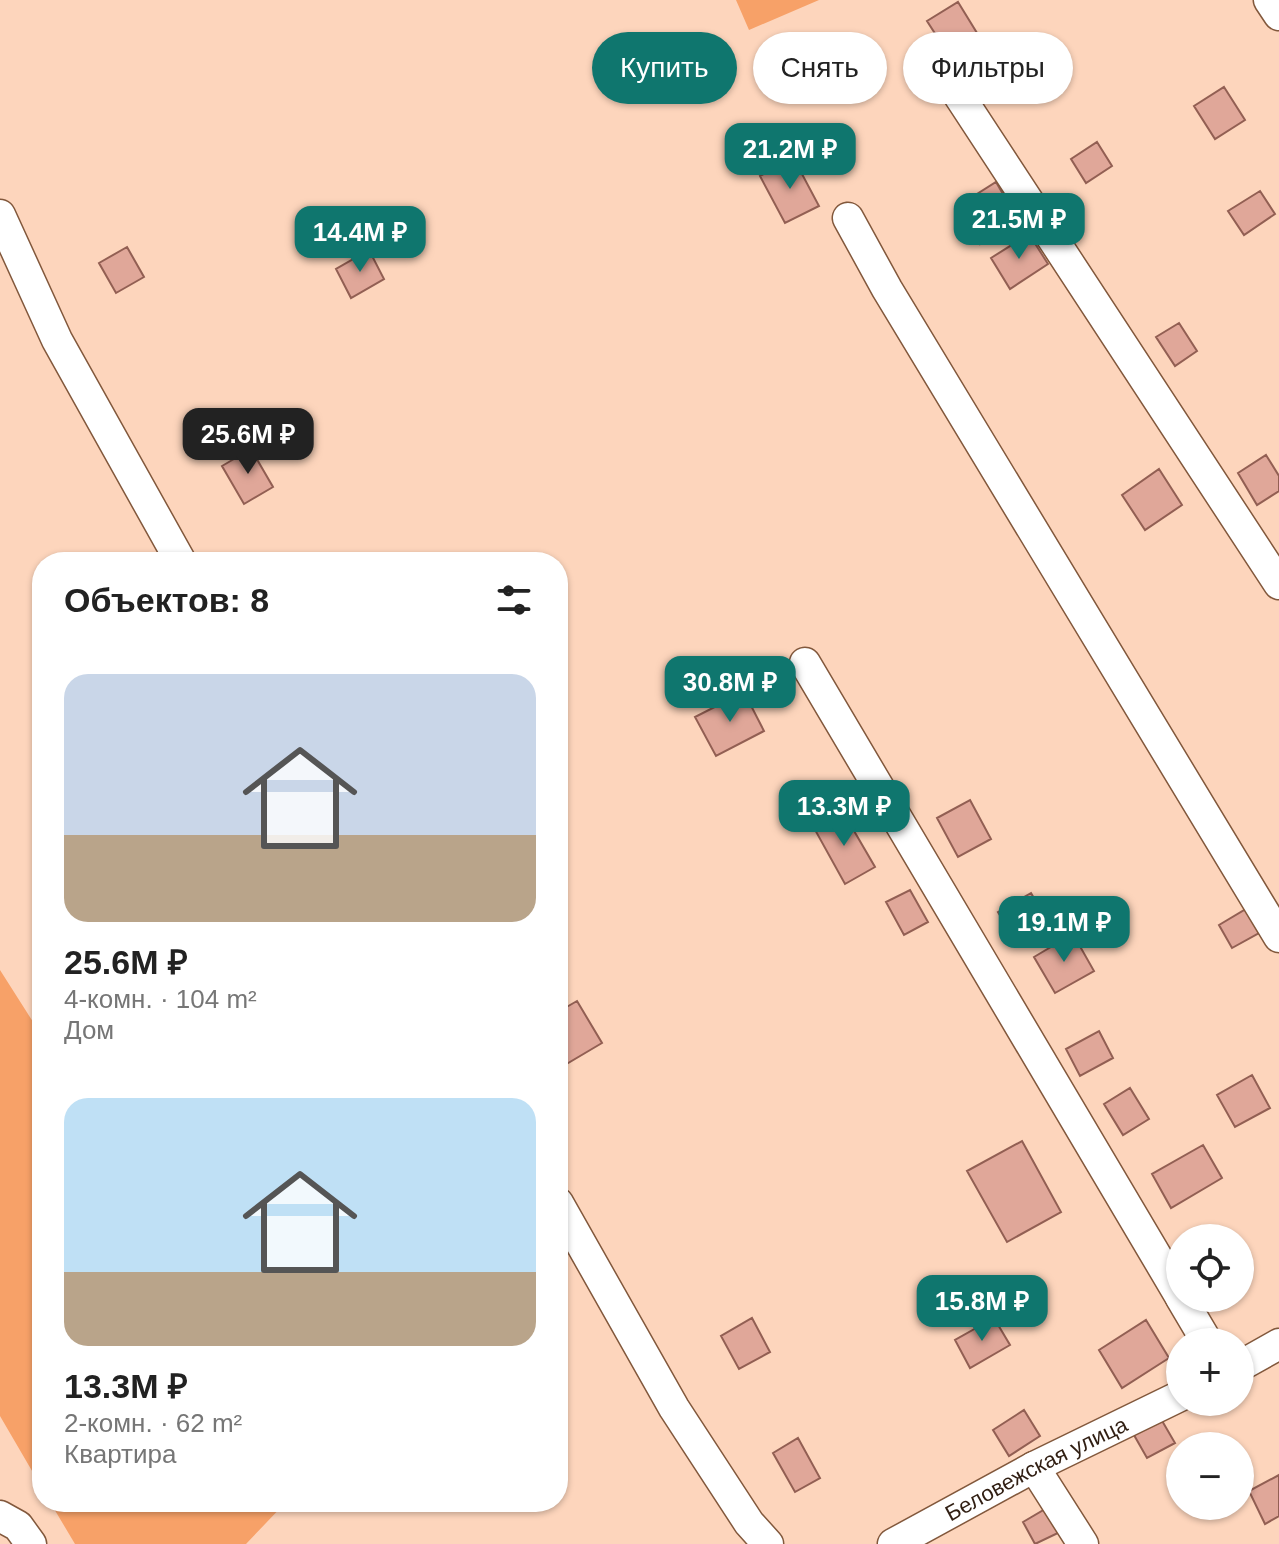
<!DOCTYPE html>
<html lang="ru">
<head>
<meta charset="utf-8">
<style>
  :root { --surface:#fff; --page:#f6f6f6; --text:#222; --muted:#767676; --accent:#0f766e }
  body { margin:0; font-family:Helvetica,sans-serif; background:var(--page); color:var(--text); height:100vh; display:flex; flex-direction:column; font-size:30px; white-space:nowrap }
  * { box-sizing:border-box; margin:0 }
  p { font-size:26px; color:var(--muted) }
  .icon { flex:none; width:44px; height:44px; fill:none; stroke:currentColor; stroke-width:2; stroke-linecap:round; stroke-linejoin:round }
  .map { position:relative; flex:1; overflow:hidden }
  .drawer { position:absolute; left:32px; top:552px; width:536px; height:960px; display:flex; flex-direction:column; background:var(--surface); border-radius:32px; box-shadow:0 2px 6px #0004 }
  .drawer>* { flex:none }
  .top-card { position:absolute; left:592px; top:32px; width:566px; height:72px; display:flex; gap:16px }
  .controls { position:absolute; left:1166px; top:1224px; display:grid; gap:16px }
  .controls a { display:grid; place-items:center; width:88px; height:88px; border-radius:50%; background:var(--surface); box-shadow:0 2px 6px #0004; font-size:40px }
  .price { position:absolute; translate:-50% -68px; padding:0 18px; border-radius:16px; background:var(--accent); color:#fff; font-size:26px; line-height:52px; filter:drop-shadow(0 2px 4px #0008) }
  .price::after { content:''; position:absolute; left:50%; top:48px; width:24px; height:18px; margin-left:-12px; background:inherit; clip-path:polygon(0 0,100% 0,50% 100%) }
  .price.on { background:#222; color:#fff }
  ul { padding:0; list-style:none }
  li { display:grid; align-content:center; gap:16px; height:424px; padding:0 32px }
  li span { display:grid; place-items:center; height:248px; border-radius:24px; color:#555 }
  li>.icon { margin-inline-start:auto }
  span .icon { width:144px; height:144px; fill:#fffc; stroke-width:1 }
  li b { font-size:34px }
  h2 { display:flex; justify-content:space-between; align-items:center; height:96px; padding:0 32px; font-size:34px }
  .pill { padding:0 28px; border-radius:36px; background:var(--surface); box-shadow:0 2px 6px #0004; font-size:28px; line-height:72px }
  .pill.on { background:var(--accent); color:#fff }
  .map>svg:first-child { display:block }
  .green { fill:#f7a168 }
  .building { fill:#e0a799; stroke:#925f53; stroke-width:2 }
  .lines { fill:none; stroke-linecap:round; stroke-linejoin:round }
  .street-casing { stroke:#82583c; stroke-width:33 }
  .street { stroke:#fff; stroke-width:30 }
  .labels { text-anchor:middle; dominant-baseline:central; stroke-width:6; stroke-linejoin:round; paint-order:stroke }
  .street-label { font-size:22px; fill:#301e12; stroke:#fbe7da }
</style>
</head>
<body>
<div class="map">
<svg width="1279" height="1544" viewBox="0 0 1279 1544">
  <rect width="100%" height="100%" fill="#fdd5bc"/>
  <!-- green -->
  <path class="green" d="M736,0H819L749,30Z
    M0,970L42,1036V1488L0,1416Z
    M50,1502H286L246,1544H75Z"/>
  <!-- building -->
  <path class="building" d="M958,2L977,33L947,52L927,21Z
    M1224,87L1245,120L1215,139L1194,106Z
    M1097,142L1112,166L1086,183L1071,159Z
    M794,159L819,206L785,223L760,176Z
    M996,182L1018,220L980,244L958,206Z
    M1260,191L1275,214L1244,235L1228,211Z
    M1029,234L1048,264L1010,289L991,258Z
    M127,247L144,277L116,293L99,263Z
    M369,250L384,279L351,298L336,269Z
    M1179,323L1197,351L1175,366L1156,337Z
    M251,449L273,487L244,504L222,466Z
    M1266,455L1279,476V491L1257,505L1238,473Z
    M1159,469L1182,505L1145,530L1122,495Z
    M744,692L764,731L716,756L695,717Z
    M970,800L991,839L958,857L937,818Z
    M843,812L875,867L845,884L814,828Z
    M910,890L928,922L904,935L886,902Z
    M1031,893L1048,923L1016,942L998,912Z
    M1246,909L1259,933L1232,948L1219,925Z
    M1073,934L1094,971L1055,993L1034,957Z
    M577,1001L602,1043L558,1069V1012Z
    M1099,1031L1113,1058L1080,1076L1066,1049Z
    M1252,1075L1270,1108L1235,1127L1217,1095Z
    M1130,1088L1149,1119L1123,1135L1104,1104Z
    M1022,1141L1061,1212L1007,1242L967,1171Z
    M1203,1145L1222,1178L1171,1208L1152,1174Z
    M752,1318L770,1352L739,1369L721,1336Z
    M994,1318L1010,1345L970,1368L955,1340Z
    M1146,1320L1169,1358L1122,1388L1099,1350Z
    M1024,1410L1040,1436L1009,1456L993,1430Z
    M1161,1419L1175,1443L1147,1458L1134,1435Z
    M798,1438L820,1478L795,1492L773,1453Z
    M1279,1475V1516L1265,1524L1249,1491Z
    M1047,1508L1060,1532L1035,1544L1023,1522Z"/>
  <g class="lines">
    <defs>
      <g id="street">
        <path d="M1269,0L1279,15"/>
        <path d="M956,91L1279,584"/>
        <path d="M0,215L57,340L181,562"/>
        <path d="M848,218L887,289L1279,937"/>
        <path d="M805,663L1180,1296"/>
        <path d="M558,1203L674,1408L749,1523L768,1544"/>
        <path d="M1181,1298L1207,1342"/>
        <path d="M1240,1366L1279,1344"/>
        <path d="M1034,1467L1083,1544"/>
        <path d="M0,1516L18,1526L31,1544"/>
        <path id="s1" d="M893,1544L1034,1467L1180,1396"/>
      </g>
    </defs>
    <!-- street casing -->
    <use href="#street" class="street-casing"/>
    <!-- street -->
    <use href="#street" class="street"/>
  </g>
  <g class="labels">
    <!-- street labels -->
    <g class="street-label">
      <text stroke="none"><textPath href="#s1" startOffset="162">Беловежская улица</textPath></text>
    </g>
  </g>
</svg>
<div class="controls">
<a><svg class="icon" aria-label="locate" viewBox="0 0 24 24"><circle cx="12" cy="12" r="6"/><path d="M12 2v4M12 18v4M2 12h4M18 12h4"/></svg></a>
<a>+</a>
<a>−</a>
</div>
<b class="price" style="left:790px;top:191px">21.2M ₽</b>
<b class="price" style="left:1019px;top:261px">21.5M ₽</b>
<b class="price" style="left:360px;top:274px">14.4M ₽</b>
<b class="price on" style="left:248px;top:476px">25.6M ₽</b>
<b class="price" style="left:730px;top:724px">30.8M ₽</b>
<b class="price" style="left:844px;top:848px">13.3M ₽</b>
<b class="price" style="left:1064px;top:964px">19.1M ₽</b>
<b class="price" style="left:982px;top:1343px">15.8M ₽</b>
<div class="top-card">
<a class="pill on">Купить</a>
<a class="pill">Снять</a>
<a class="pill">Фильтры</a>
</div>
<section class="drawer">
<h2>Объектов: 8<svg class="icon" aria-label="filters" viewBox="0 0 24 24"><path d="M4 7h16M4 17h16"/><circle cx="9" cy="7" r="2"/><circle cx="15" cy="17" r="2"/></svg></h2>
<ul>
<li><span style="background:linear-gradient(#c9d6e8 65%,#b9a48a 0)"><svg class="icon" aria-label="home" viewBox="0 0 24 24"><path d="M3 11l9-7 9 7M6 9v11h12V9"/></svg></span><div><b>25.6M ₽</b><p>4-комн. · 104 m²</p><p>Дом</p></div></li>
<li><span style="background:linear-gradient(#bfe0f5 70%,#b9a48a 0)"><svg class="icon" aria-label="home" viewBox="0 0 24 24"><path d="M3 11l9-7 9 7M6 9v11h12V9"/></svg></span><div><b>13.3M ₽</b><p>2-комн. · 62 m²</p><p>Квартира</p></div></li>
</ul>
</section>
</div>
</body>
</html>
